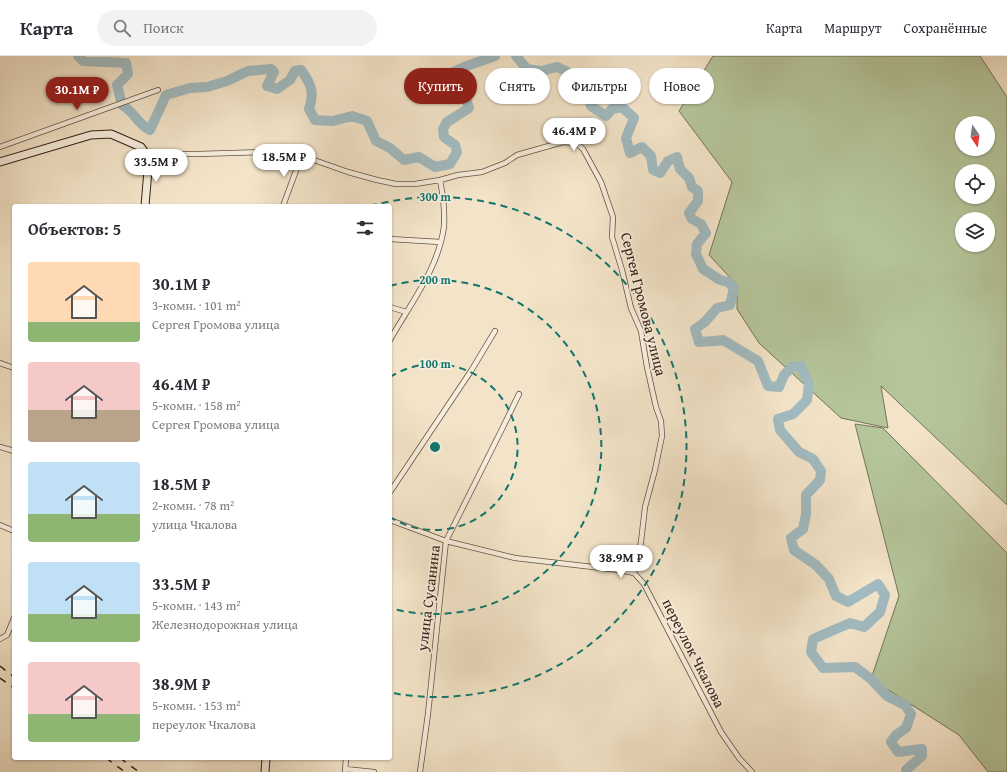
<!DOCTYPE html>
<html lang="ru">
<head>
<meta charset="utf-8">
<style>
  :root { --surface:#fff; --page:#f2f2f3; --text:#2b2b33; --muted:#7c7c81; --line:#e1e1e2; --accent:#8f2418 }
  body { margin:0; font-family:"Gentium Book Plus",serif; background:var(--page); color:var(--text); height:100vh; display:flex; flex-direction:column; font-size:15px; white-space:nowrap }
  * { box-sizing:border-box; margin:0 }
  p { font-size:13px; color:var(--muted) }
  .icon { flex:none; width:22px; height:22px; fill:none; stroke:currentColor; stroke-width:2; stroke-linecap:round; stroke-linejoin:round }
  .map { position:relative; flex:1; overflow:hidden }
  .details { position:absolute; left:12px; top:148px; width:380px; height:556px; display:flex; flex-direction:column; background:var(--surface); border-radius:4px; box-shadow:0 1px 3px #0004 }
  .details>* { flex:none }
  .banner { position:absolute; left:404px; top:12px; width:380px; height:36px; display:flex; gap:8px }
  .needle { width:26px; rotate:167deg }
  .tools { position:absolute; left:955px; top:60px; display:grid; gap:8px }
  .tools a { display:grid; place-items:center; width:40px; height:40px; border-radius:50%; background:var(--surface); box-shadow:0 1px 3px #0004; font-size:20px }
  .price { position:absolute; translate:-50% -34px; padding:0 9px; border-radius:14px; background:#fff; color:#222; font-size:13px; line-height:26px; filter:drop-shadow(0 1px 2px #0008) }
  .price::after { content:''; position:absolute; left:50%; top:24px; width:12px; height:9px; margin-left:-6px; background:inherit; clip-path:polygon(0 0,100% 0,50% 100%) }
  .price.on { background:var(--accent); color:#fff }
  ul { padding:0; list-style:none }
  li { display:flex; align-items:center; gap:12px; height:100px; padding:0 16px }
  li span { display:grid; place-items:center; flex:none; width:112px; height:80px; border-radius:4px; color:#555 }
  li>.icon { margin-inline-start:auto }
  span .icon { width:48px; height:48px; fill:#fffc; stroke-width:1 }
  li b { font-size:17px }
  h2 { display:flex; justify-content:space-between; align-items:center; height:48px; padding:0 16px; font-size:17px }
  .pill { padding:0 14px; border-radius:18px; background:var(--surface); box-shadow:0 1px 3px #0004; font-size:14px; line-height:36px }
  .pill.on { background:var(--accent); color:#fff }
  header { display:flex; align-items:center; gap:24px; box-sizing:border-box; height:56px; padding:0 20px; background:var(--surface); border-bottom:1px solid var(--line) }
  header strong { font-size:19px }
  nav { display:flex; gap:22px; margin-inline-start:auto; font-size:14px }
  .search { width:280px; height:36px; background:var(--page); display:flex; align-items:center; gap:10px; box-sizing:border-box; padding:0 14px; border-radius:22px; color:var(--muted); font-size:15px }
  .map>svg:first-child { display:block }
  .green { fill:#b5c59a; stroke:#757359; fill-rule:evenodd }
  .lines { fill:none; stroke-linecap:round; stroke-linejoin:round }
  .river { stroke:#a1bbc1; stroke-width:10 }
  .street-casing { stroke:#645244; stroke-width:6 }
  .secondary-casing { stroke:#352118; stroke-width:9 }
  .street { stroke:#f7eddc; stroke-width:4.5 }
  .secondary { stroke:#f7eddc; stroke-width:7 }
  .rail { stroke:#352118; stroke-width:1.5; stroke-dasharray:7 7; stroke-linecap:butt }
  .ring { fill:none; stroke:#0f766e; stroke-width:2; stroke-dasharray:7 5 }
  .labels { text-anchor:middle; dominant-baseline:central; stroke-width:3.5; stroke-linejoin:round; paint-order:stroke }
  .street-label { font-size:15px; fill:#352118; stroke:#f7eddc }
  .centre { fill:#0f766e; stroke:#f7eddc; stroke-width:2 }
  .ring-label { font-size:12px; text-anchor:middle; font-weight:bold; fill:#0f766e; stroke:#f7eddc; stroke-width:3.5; stroke-linejoin:round; paint-order:stroke }
</style>
</head>
<body>
<header>
<strong>Карта</strong>
<div class="search"><svg class="icon" aria-label="search" viewBox="0 0 24 24"><circle cx="10" cy="10" r="6"/><path d="M15 15l6 6"/></svg>Поиск</div>
<nav><a>Карта</a><a>Маршрут</a><a>Сохранённые</a></nav>
</header>
<div class="map">
<svg width="1007" height="716" viewBox="0 0 1007 716">
  <rect width="100%" height="100%" fill="#f3e4c9"/>
  <filter id="stains"><feTurbulence type="fractalNoise" baseFrequency=".005" numOctaves="4"/><feColorMatrix values="0 0 0 0 .2 0 0 0 0 .09 0 0 0 0 .02 0 0 0 .5 -.17"/></filter>
  <radialGradient id="worn" r=".72"><stop offset=".6" stop-color="#630" stop-opacity="0"/><stop offset="1" stop-color="#630" stop-opacity=".3"/></radialGradient>
  <!-- green -->
  <path class="green" d="M713,0H980L1007,41V449L881,330L888,372L841,362L759,287L737,253V229L709,199L732,126L679,55ZM962,67H988V93H962ZM962,115H988V141H962ZM962,163H988V189H962Z
    M855,368L883,372L1007,497V716H988L959,679L871,623L899,540Z"/>
  <g class="lines">
    <!-- river -->
    <path class="river" d="M78,0L83,5L126,7L128,18L117,29L121,45
      M516,0L527,13L541,15L557,11L566,15L583,32L589,40L591,50L606,60L612,53L622,51L634,62L626,82L630,97L642,91L651,100L653,114L660,117L668,105L677,101L680,113L689,122L692,131L698,135V145L689,157L692,163L701,168L706,177L697,188L696,198L703,213L720,224L728,226L734,232L730,249L717,252L705,266L695,273L699,286L715,285L723,284L758,305L768,330L779,331L784,319L792,311L801,310L809,328L807,344L793,358L778,363L780,374L799,396L813,403L821,415L820,424L806,439V458L803,473L791,482L794,494L816,509L829,523L836,540L848,546L878,528L885,539L880,556L864,571L850,567L813,583L811,596L823,612L855,611L871,623L887,640L905,649L911,658L906,672L896,679L891,686L898,696L922,693V700L906,714L907,716
      M122,49C136,57 136,67 150,74L166,39L190,32L207,31L227,25L248,15L271,13L274,16L267,30L277,33L290,24L295,15L301,14C311,28 315,36 309,53L315,64L333,65L352,60L367,65L376,85L390,92L404,104L419,101L435,111L450,108L457,96L455,89L444,81L443,73L447,66L469,52C468,49 467,45 465,43C458,31 451,34 453,16L464,11L495,0"/>
    <defs>
      <path id="street" d="M0,91L158,34
        M149,102L168,98H198L262,96L287,98L314,104L348,116L377,124L396,128H415L440,124L458,119L482,116L505,107L517,99L563,86L576,87L583,93L601,126L613,161L612,181L622,214L631,252L641,275L647,311L656,351L661,365L662,380L655,414L645,451L641,486L634,517
        M283,150L301,101
        M390,183L440,186
        M390,251L406,256
        M390,284C410,248 439,212 444,170C445,154 443,139 440,124
        M0,307L14,312
        M0,391L14,395
        M390,436L471,315L495,275
        M390,464L446,485L515,502L619,514L634,517L644,528L721,676L739,702L752,716
        M0,469L14,475
        M0,583L7,579L14,562
        M345,713L374,716
        M345,716L346,702
        M420,716L428,658L446,485L504,369L519,338"/>
      <path id="secondary" d="M0,106L91,79L111,78L141,91L149,102L145,150
        M265,716L266,702"/>
    </defs>
    <!-- street casing -->
    <use href="#street" class="street-casing"/>
    <!-- secondary casing -->
    <use href="#secondary" class="secondary-casing"/>
    <!-- street -->
    <use href="#street" class="street"/>
    <!-- secondary -->
    <use href="#secondary" class="secondary"/>
    <!-- rail -->
    <path class="rail" d="M0,610L14,621
      M0,622L14,632
      M106,702L125,716
      M120,702L139,716"/>
  </g>
  <!-- distance rings -->
  <g class="ring">
    <path d="M390 321A83 83 0 1 1 390 461"/>
    <path d="M390 230A167 167 0 1 1 390 552"/>
    <path d="M370 150A250 250 0 1 1 392 637"/>
  </g>
  <g class="labels">
    <!-- street labels -->
    <g class="street-label">
      <text transform="translate(644 248) rotate(76)">Сергея Громова улица</text>
      <text transform="translate(428 542) rotate(-83)">улица Сусанина</text>
      <text transform="translate(694 597) rotate(63)">переулок Чкалова</text>
    </g>
  </g>
  <circle cx="435" cy="391" r="6" class="centre"/>
  <g class="ring-label">
    <text x="435" y="145">300 m</text>
    <text x="435" y="228">200 m</text>
    <text x="435" y="312">100 m</text>
  </g>
  <rect width="100%" height="100%" filter="url(#stains)"/>
  <rect width="100%" height="100%" fill="url(#worn)"/>
</svg>
<div class="tools">
<a><svg class="needle" viewBox="-14 -14 28 28"><path d="M0-13l5 13h-10z" fill="#e53935"/><path d="M0 13l5-13h-10z" fill="#7c7c81"/></svg></a>
<a><svg class="icon" aria-label="locate" viewBox="0 0 24 24"><circle cx="12" cy="12" r="6"/><path d="M12 2v4M12 18v4M2 12h4M18 12h4"/></svg></a>
<a><svg class="icon" aria-label="layers" viewBox="0 0 24 24"><path d="M12 4l9 5-9 5-9-5zM3 14l9 5 9-5"/></svg></a>
</div>
<b class="price on" style="left:77px;top:55px">30.1M ₽</b>
<b class="price" style="left:574px;top:96px">46.4M ₽</b>
<b class="price" style="left:284px;top:122px">18.5M ₽</b>
<b class="price" style="left:156px;top:127px">33.5M ₽</b>
<b class="price" style="left:621px;top:523px">38.9M ₽</b>
<div class="banner">
<a class="pill on">Купить</a>
<a class="pill">Снять</a>
<a class="pill">Фильтры</a>
<a class="pill">Новое</a>
</div>
<section class="details">
<h2>Объектов: 5<svg class="icon" aria-label="filters" viewBox="0 0 24 24"><path d="M4 7h16M4 17h16"/><circle cx="9" cy="7" r="2"/><circle cx="15" cy="17" r="2"/></svg></h2>
<ul>
<li><span style="background:linear-gradient(#ffd9b3 75%,#8fb573 0)"><svg class="icon" aria-label="home" viewBox="0 0 24 24"><path d="M3 11l9-7 9 7M6 9v11h12V9"/></svg></span><div><b>30.1M ₽</b><p>3-комн. · 101 m²</p><p>Сергея Громова улица</p></div></li>
<li><span style="background:linear-gradient(#f6c9c9 60%,#b9a48a 0)"><svg class="icon" aria-label="home" viewBox="0 0 24 24"><path d="M3 11l9-7 9 7M6 9v11h12V9"/></svg></span><div><b>46.4M ₽</b><p>5-комн. · 158 m²</p><p>Сергея Громова улица</p></div></li>
<li><span style="background:linear-gradient(#bfe0f5 65%,#8fb573 0)"><svg class="icon" aria-label="home" viewBox="0 0 24 24"><path d="M3 11l9-7 9 7M6 9v11h12V9"/></svg></span><div><b>18.5M ₽</b><p>2-комн. · 78 m²</p><p>улица Чкалова</p></div></li>
<li><span style="background:linear-gradient(#bfe0f5 65%,#8fb573 0)"><svg class="icon" aria-label="home" viewBox="0 0 24 24"><path d="M3 11l9-7 9 7M6 9v11h12V9"/></svg></span><div><b>33.5M ₽</b><p>5-комн. · 143 m²</p><p>Железнодорожная улица</p></div></li>
<li><span style="background:linear-gradient(#f6c9c9 65%,#8fb573 0)"><svg class="icon" aria-label="home" viewBox="0 0 24 24"><path d="M3 11l9-7 9 7M6 9v11h12V9"/></svg></span><div><b>38.9M ₽</b><p>5-комн. · 153 m²</p><p>переулок Чкалова</p></div></li>
</ul>
</section>
</div>
</body>
</html>
